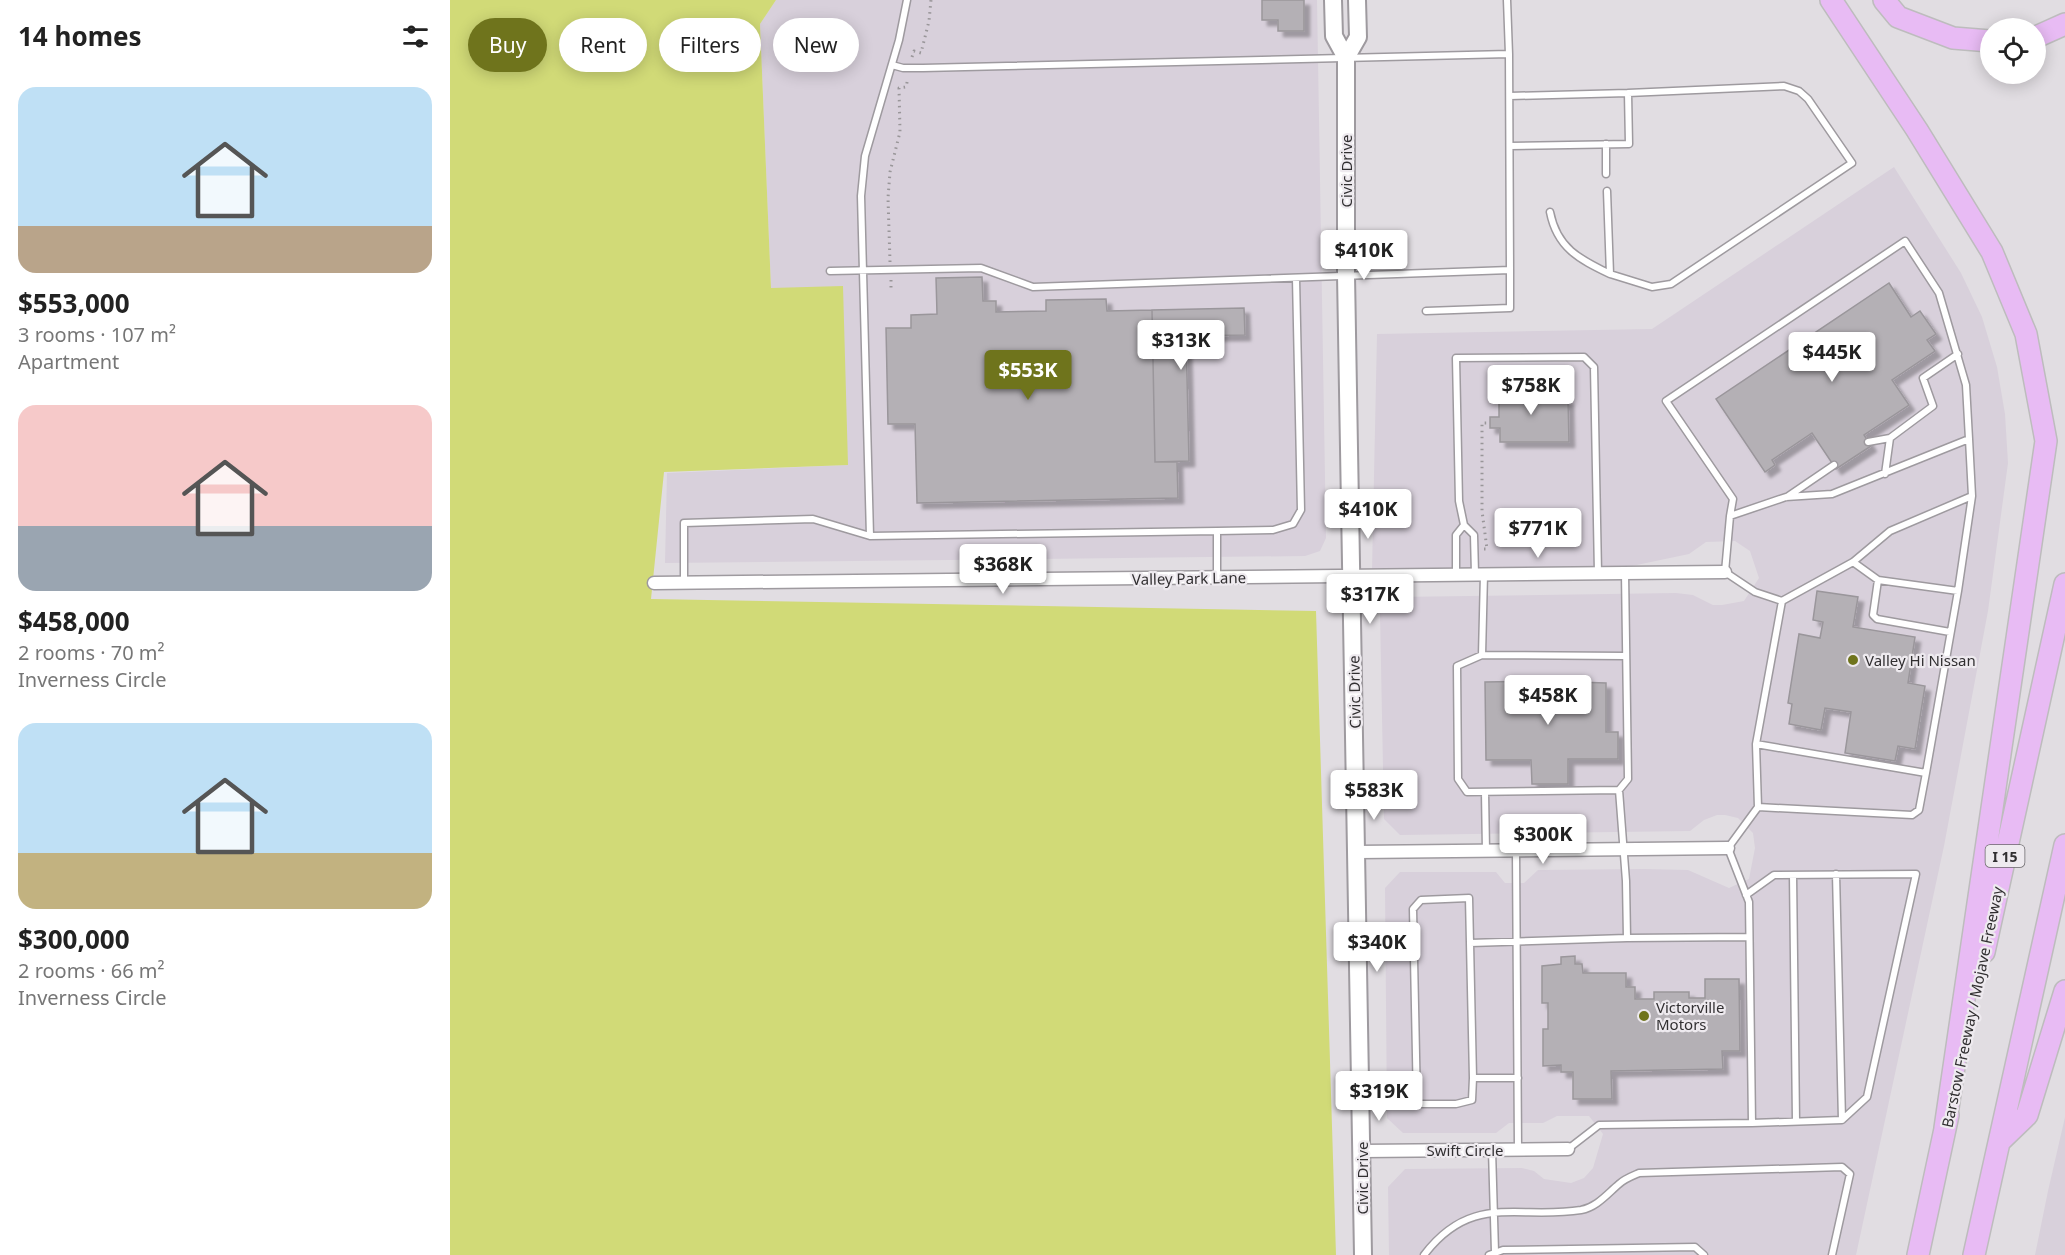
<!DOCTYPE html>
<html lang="en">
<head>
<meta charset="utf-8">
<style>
  :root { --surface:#fff; --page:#f2f2f2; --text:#222; --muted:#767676; --accent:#6f741c }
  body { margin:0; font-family:"Noto Sans",sans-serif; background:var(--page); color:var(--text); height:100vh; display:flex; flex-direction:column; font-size:22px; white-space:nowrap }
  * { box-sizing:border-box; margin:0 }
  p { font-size:20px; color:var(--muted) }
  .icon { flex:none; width:33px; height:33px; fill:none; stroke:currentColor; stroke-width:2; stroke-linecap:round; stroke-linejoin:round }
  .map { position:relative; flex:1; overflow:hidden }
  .side { display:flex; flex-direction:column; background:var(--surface); width:450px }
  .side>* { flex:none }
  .guide { position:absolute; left:18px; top:18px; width:570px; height:54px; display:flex; gap:12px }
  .controls { position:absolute; left:1530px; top:18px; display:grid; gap:12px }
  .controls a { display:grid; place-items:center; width:66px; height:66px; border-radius:50%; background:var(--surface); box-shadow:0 3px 15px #0003; font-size:30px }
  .price { position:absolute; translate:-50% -51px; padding:0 14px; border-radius:6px; background:#fff; color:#222; font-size:20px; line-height:39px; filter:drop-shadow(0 2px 3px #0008) }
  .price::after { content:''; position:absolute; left:50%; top:36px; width:18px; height:14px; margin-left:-9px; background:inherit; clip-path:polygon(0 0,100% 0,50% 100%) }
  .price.on { background:var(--accent); color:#fff }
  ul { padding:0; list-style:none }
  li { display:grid; align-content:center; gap:12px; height:318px; padding:0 18px }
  li span { display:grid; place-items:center; height:186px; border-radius:18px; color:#555 }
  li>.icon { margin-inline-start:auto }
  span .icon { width:108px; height:108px; fill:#fffc; stroke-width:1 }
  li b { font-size:26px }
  h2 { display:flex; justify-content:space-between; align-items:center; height:72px; padding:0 18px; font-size:26px }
  .tag { padding:0 21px; border-radius:27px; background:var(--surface); box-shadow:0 3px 15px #0003; font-size:21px; line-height:54px }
  .tag.on { background:var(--accent); color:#fff }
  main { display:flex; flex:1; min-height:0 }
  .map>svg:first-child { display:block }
  .built { fill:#d8d0db }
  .green { fill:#d1da77 }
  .building { fill:#b4b0b5; stroke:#9a969b; stroke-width:1.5; filter:url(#shadow) }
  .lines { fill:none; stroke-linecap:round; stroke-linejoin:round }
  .lane-casing { stroke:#9e9a9f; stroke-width:9 }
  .street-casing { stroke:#9e9a9f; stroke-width:15 }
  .secondary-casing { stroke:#9e9a9f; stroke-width:20 }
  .highway-casing { stroke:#bdbcbd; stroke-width:24 }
  .path { stroke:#999699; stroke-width:3; stroke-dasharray:1.5 4.5; stroke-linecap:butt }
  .lane { stroke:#fff; stroke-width:6 }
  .street { stroke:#fff; stroke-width:12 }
  .secondary { stroke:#fff; stroke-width:16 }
  .highway { stroke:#e8bbf4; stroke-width:21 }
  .poi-dot { fill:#6f741c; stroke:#eeeaef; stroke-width:2 }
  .labels { text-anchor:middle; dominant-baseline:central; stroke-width:4.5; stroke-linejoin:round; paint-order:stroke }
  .shield { fill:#eeeaef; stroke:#6a676a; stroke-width:1.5 }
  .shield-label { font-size:14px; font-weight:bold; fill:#312f31 }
  .street-label { font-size:15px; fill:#312f31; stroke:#eeeaef }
  .poi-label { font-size:15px; fill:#312f31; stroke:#eeeaef; text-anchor:start }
</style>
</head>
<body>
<main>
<section class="side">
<h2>14 homes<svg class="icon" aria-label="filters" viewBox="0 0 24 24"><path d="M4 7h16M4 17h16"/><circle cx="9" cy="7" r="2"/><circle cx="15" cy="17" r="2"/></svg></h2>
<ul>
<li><span style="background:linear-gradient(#bfe0f5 75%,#b9a48a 0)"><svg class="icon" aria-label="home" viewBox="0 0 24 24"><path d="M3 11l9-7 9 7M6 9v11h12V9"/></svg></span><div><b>$553,000</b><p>3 rooms · 107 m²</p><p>Apartment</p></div></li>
<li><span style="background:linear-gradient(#f6c9c9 65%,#9aa5b1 0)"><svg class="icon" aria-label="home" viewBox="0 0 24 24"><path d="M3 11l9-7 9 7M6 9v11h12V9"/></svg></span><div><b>$458,000</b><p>2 rooms · 70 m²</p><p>Inverness Circle</p></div></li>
<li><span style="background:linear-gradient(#bfe0f5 70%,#c2b280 0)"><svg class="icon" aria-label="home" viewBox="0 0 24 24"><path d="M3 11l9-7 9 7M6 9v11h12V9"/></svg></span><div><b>$300,000</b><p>2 rooms · 66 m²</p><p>Inverness Circle</p></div></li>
</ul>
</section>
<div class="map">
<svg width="1615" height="1255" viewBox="0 0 1615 1255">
  <defs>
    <filter id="shadow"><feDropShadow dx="5.5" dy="5.5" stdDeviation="1.5" flood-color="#0004"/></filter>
  </defs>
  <rect width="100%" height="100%" fill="#e1dde2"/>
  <!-- built -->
  <path class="built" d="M326,0H867L876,538L870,551L855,556L215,563L217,473L398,465L321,288L310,24Z
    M1444,167L1511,273L1532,317L1547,367L1555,414L1558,463L1538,611L1494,846L1406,1255H939L938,1187L955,1169L1072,1168L1084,1171L1094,1179L1121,1183L1134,1178L1143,1168L1153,1134L1139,1116H1107L1093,1123H1059L1046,1133H953L937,1118L935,888L950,872H1046L1055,883H1074L1088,870L1194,869L1238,870L1279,888L1299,879L1305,848L1303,833L1288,818L1275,815H1267L1254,820L1240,831L950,835L934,819L930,613L945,597L1226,593L1243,595L1263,605H1272L1294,601L1309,578L1300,551L1285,541L1256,542L1239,554L1177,567L922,571L927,334L1202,329Z
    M1615,1117V1255H1585L1598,1191Z"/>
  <!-- green -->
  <path class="green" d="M0,0H326L310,24L321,288L393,286L398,465L214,472L201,599L866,611L886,1255H0Z"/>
  <!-- building -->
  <path class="building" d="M812,0H854V31H828V20H812Z
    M532,277L533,301H546V312L596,311V300L656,299L657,311L702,310L705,462H727L728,498L467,503L465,424H438L436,328H461V315L487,314L486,278Z
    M1439,283L1461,317L1470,311L1486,334L1477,340L1485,351L1442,380L1459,405L1414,435L1421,446L1386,469L1362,433L1322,460L1325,465L1315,472L1266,399Z
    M794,308L795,335L736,336L739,461L705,462L702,310Z
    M1090,382L1091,400L1118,399L1119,442H1050V428H1040V417H1049V400H1057V383Z
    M1367,591L1408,597L1403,627L1465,637L1458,683L1475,686L1465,749L1448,746L1445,761L1395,753L1401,712L1375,708L1371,730L1339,724L1342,704L1338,703L1349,634L1370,638L1373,622L1363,620Z
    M1096,681L1156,683V732H1168V759H1118V784H1082L1081,760H1036L1035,682Z
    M1125,956V964H1132L1133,973H1176V987H1185V999H1204V992H1239V998H1255V979H1289L1290,1051H1272L1273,1069L1161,1071L1162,1099H1123V1072H1111V1065L1093,1066V1029H1098V1003H1092V966L1111,964V957Z"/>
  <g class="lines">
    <defs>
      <path id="lane" d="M442,65L453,68H473L1059,54L1057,0
        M1060,96L1178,93L1179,144L1060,146
        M1156,144V174
        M1157,191L1160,274L1202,287L1221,284L1402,163L1358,99L1349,91L1334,86L1178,93
        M1100,212C1107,248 1129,259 1160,274
        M380,271L531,268L583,287L1060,270L1059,54
        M976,311L1060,308V270
        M1519,439L1522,496L1440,531L1403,562L1332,601L1305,592L1275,572L1280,516L1336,497L1382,494Z
        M1418,442L1440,438
        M1435,474L1440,438L1483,406L1473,378L1508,354
        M1337,497L1384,465
        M1280,516L1283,499L1216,401L1455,241L1489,293L1516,385L1519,439
        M767,531V578
        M420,536L411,196L415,156L449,40L457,0
        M1025,574L1024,535L1014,525L1009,501L1006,358L1134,357L1144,367L1148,573
        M1034,574L1032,655L1007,666L1008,779L1017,792L1169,790L1178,779L1175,573
        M1006,575V535L1014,525
        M1428,580L1423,615L1427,619L1500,632
        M234,583V523L363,519L420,536L767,531L823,530L843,524L851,510L846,278
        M1508,591L1522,496
        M1332,601L1306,744L1476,773L1508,591L1428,580L1403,562
        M1032,655L1175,656
        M1035,792L1036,851
        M1308,807L1462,815L1469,810L1476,773
        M1066,851L1068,1149
        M1386,874L1392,1120
        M1343,875L1346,1121
        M1296,895L1324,875L1466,874L1417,1097L1392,1120L1302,1123
        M1177,938L1299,937
        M1020,943L1177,938L1176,881L1169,790
        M1023,1078L1019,898L971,900L963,909L967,1104H1006L1022,1100L1023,1078H1068
        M1118,1149L1149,1125L1302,1123L1299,902L1278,848L1308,807L1306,744
        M1042,1150L1045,1252
        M974,1255C1022,1192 1068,1220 1131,1210C1147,1207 1157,1194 1169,1184C1174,1179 1182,1176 1189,1173L1392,1167L1400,1174L1382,1255
        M1039,1255L1053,1250L1245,1247L1254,1255"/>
      <path id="street" d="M204,583L1275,572
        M908,852L1278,848
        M912,1151L1118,1149"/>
      <path id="secondary" d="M883,0L884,36L896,58V275L913,1255
        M896,58L908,37L907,0"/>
      <path id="highway" d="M1381,0L1467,130L1542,252L1576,334L1596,441L1495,1128
        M1434,0L1448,17L1503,38L1540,41
        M1586,37L1615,24
        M1534,952L1615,584
        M1550,1141L1577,1115L1615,991
        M1468,1255L1498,1115
        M1524,1255L1615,845"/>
    </defs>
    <!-- lane casing -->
    <use href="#lane" class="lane-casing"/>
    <!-- street casing -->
    <use href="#street" class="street-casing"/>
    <!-- secondary casing -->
    <use href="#secondary" class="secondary-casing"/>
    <!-- highway casing -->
    <use href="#highway" class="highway-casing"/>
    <!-- path -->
    <path class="path" d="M462,57L464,51L471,53L479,21L481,0
      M440,262L438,198L440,172L450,132L449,88L456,87L458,78
      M441,280V291
      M1034,549H1037L1032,511V423H1040"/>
    <!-- lane -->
    <use href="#lane" class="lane"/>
    <!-- street -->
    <use href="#street" class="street"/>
    <!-- secondary -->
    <use href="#secondary" class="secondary"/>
    <!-- highway -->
    <use href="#highway" class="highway"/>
  </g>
  <!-- markers -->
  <g class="poi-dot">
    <circle cx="1403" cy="660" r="6"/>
    <circle cx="1194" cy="1016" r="6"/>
  </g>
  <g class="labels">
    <!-- shield labels -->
    <rect class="shield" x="1535.5" y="845" width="39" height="22" rx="4.5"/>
    <g class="shield-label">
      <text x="1555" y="856">I 15</text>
    </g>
    <!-- street labels -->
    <g class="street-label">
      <text transform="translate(896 171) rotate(-90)">Civic Drive</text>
      <text transform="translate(739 578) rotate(-1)">Valley Park Lane</text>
      <text transform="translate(904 692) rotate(-91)">Civic Drive</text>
      <text transform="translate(1522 1007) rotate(-78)">Barstow Freeway / Mojave Freeway</text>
      <text x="1015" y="1150">Swift Circle</text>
      <text transform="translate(912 1178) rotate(-90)">Civic Drive</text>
    </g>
    <!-- poi labels -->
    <g class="poi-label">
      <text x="1415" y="660">Valley Hi Nissan</text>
      <text x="1206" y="1007">Victorville<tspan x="1206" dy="17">Motors</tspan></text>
    </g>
  </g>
</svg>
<div class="controls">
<a><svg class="icon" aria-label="locate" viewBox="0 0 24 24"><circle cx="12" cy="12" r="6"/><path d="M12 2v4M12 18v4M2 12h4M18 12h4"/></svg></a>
</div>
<b class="price" style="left:914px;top:281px">$410K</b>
<b class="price" style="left:731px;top:371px">$313K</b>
<b class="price" style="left:1382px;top:383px">$445K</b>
<b class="price on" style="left:578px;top:401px">$553K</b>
<b class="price" style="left:1081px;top:416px">$758K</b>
<b class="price" style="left:918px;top:540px">$410K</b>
<b class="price" style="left:1088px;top:559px">$771K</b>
<b class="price" style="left:553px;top:595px">$368K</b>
<b class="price" style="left:920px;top:625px">$317K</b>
<b class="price" style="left:1098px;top:726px">$458K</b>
<b class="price" style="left:924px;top:821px">$583K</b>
<b class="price" style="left:1093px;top:865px">$300K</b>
<b class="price" style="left:927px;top:973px">$340K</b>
<b class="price" style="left:929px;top:1122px">$319K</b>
<div class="guide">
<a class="tag on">Buy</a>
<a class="tag">Rent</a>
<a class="tag">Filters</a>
<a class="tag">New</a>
</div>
</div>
</main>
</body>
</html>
